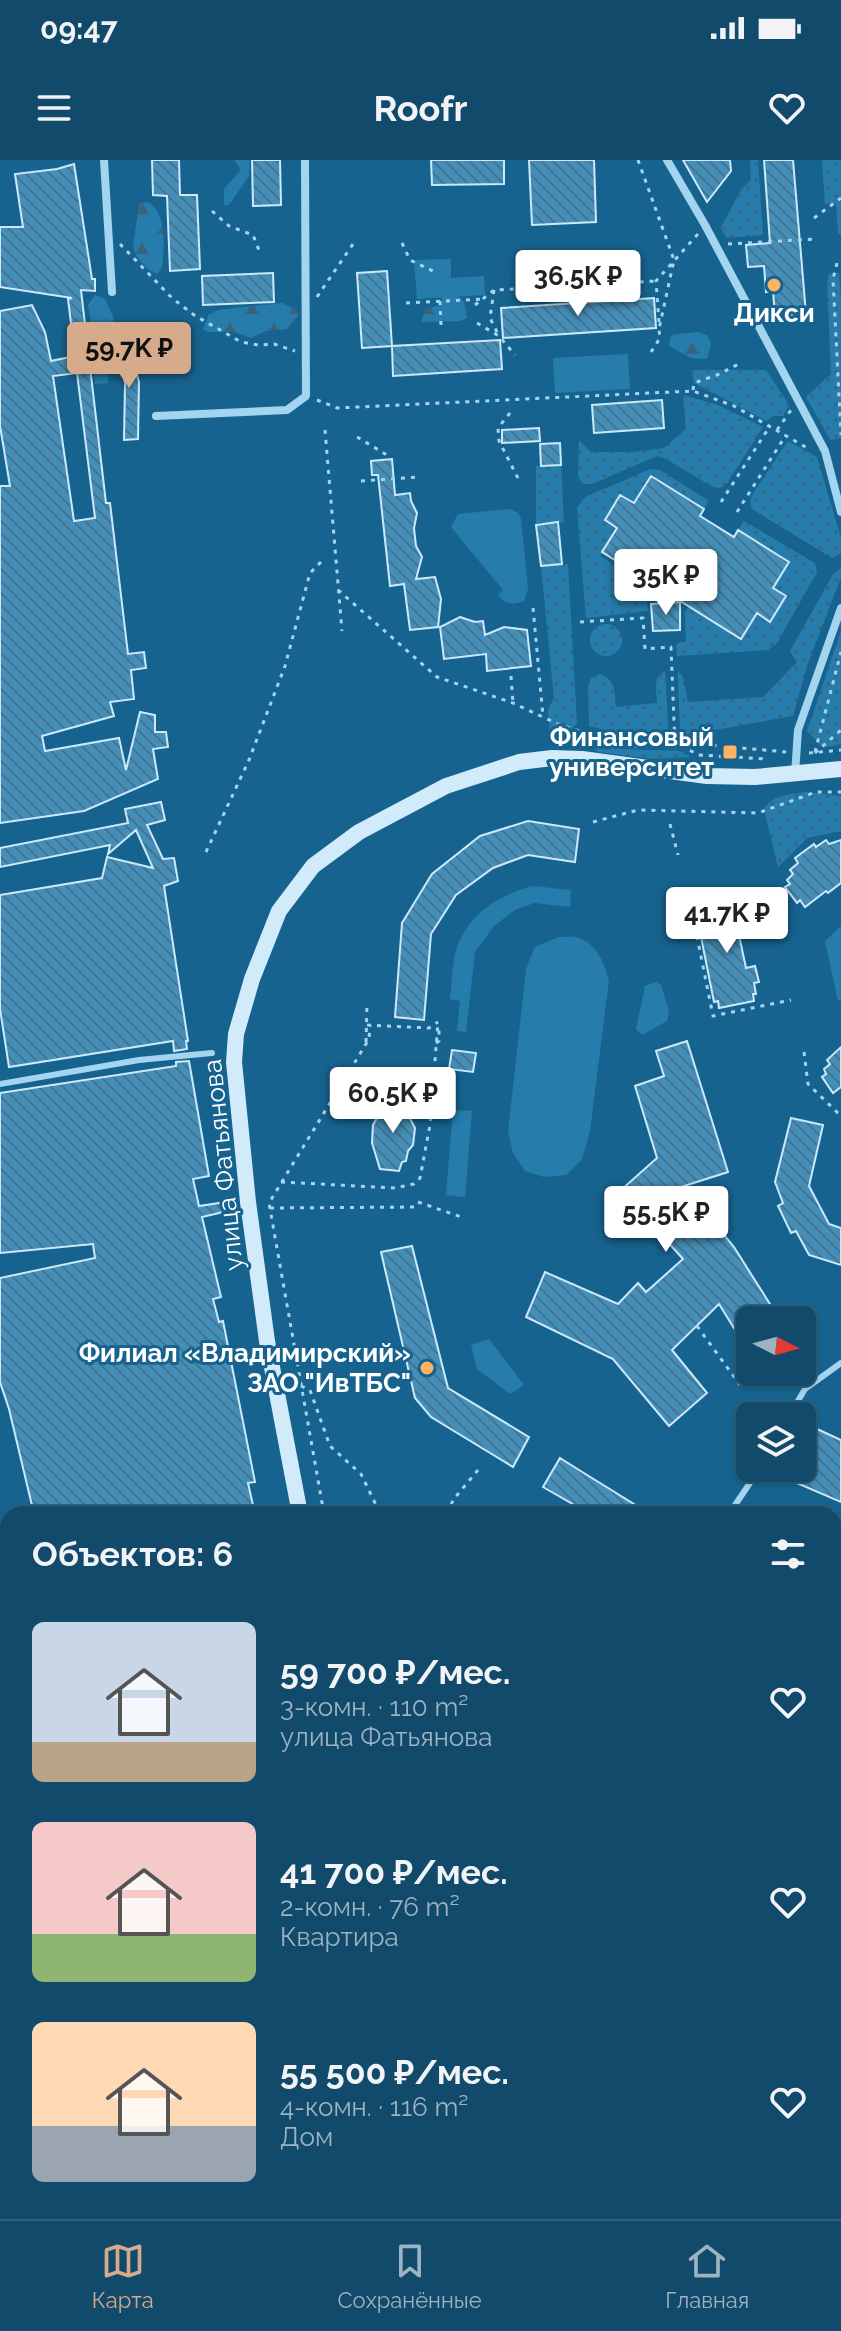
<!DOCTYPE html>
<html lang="ru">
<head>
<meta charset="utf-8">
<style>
  :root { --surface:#114a6b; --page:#1a5171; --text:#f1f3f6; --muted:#9cb3c1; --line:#30627e; --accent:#d6ab8b }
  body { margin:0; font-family:Raleway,sans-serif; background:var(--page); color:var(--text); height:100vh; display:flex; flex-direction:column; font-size:30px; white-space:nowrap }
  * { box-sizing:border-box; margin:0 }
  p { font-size:26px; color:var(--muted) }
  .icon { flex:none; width:44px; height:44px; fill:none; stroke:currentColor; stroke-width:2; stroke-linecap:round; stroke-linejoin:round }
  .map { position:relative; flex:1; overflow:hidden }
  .drawer { position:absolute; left:0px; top:1346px; width:842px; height:714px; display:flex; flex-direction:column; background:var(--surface); border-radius:24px 24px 0 0; box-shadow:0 2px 6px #0004,0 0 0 2px var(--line) }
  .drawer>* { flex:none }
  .needle { width:52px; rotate:96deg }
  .controls { position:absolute; left:736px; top:1146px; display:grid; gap:16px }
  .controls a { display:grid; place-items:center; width:80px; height:80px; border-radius:12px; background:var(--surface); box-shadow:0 2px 6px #0004,0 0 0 2px var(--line); font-size:40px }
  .price { position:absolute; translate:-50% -68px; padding:0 18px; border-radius:8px; background:#fff; color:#222; font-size:26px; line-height:52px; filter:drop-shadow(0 2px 4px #0008) }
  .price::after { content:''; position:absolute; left:50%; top:48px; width:24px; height:18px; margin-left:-12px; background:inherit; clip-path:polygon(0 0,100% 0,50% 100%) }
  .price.selected { background:var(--accent); color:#111 }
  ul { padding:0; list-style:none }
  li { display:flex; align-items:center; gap:24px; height:200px; padding:0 32px }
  li span { display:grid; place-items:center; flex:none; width:224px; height:160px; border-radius:12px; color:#555 }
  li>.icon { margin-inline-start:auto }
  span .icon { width:96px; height:96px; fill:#fffc; stroke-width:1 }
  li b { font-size:34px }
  h2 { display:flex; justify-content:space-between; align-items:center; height:96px; padding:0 32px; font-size:34px }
  .status { display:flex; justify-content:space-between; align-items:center; height:56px; padding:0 40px; background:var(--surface); direction:ltr }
  .status svg { height:22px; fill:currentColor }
  header { display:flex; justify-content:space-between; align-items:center; height:104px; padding:0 32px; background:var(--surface); font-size:36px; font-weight:700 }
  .menu { display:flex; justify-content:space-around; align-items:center; height:112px; border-top:2px solid var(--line); background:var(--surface); font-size:22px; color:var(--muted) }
  .menu a { display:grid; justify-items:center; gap:4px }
  .menu .selected { color:var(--accent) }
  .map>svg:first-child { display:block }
  .grass { fill:url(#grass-dots) }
  .forest { fill:url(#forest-firs) }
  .park { fill:#267dac }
  .building { fill:url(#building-back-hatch); stroke:#caeafb; stroke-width:2; fill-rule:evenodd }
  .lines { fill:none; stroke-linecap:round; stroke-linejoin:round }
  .path { stroke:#a3d5f0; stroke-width:3; stroke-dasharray:4 6; stroke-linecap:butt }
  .lane { stroke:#a3d5f0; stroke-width:6 }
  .street { stroke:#a3d5f0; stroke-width:8 }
  .secondary { stroke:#d1ebfb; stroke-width:16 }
  .poi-dot { fill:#ffb362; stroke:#17638f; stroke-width:3 }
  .labels { text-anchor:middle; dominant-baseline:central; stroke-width:6; stroke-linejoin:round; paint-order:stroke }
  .poi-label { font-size:26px; font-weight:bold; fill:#fff; stroke:#17638f; text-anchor:end }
  .street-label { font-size:26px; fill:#fff; stroke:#17638f }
</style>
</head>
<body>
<div class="status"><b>09:47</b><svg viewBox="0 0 49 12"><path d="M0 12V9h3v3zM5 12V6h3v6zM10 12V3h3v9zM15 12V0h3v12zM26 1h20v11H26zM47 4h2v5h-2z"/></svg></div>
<header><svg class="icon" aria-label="menu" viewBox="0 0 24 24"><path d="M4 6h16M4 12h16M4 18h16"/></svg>Roofr<svg class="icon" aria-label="heart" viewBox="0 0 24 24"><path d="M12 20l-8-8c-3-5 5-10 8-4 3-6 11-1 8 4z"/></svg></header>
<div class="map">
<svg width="841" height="2059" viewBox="0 0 841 2059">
  <defs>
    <pattern id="grass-dots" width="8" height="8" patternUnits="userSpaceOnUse" patternTransform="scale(2)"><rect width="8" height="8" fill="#267dac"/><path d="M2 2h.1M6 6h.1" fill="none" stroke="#39647c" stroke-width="1.8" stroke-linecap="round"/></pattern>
    <pattern id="forest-firs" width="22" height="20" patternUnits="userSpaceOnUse" patternTransform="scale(2)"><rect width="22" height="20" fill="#267dac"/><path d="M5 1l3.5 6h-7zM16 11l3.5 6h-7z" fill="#39647c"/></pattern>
    <pattern id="building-back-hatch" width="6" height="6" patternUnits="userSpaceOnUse" patternTransform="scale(2)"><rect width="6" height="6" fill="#448fb9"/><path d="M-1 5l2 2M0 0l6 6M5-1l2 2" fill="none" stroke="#47748d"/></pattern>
  </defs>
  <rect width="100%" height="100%" fill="#17638f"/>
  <!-- grass -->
  <path class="grass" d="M750,0H758L763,75L726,78L721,67L741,30L751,20Z
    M822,0H841V74H838L836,44H825Z
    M839,113L841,142V278L830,280L806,237L831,214L827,122L829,114Z
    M692,210H766L789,245L783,256H773L767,261L694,223Z
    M683,235L718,245L763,267L726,325L720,328L713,327L666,299L657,296L592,324H583L578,317L579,280L591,292H634L664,288L686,269Z
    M788,281L817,297L841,378V393L832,398L752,349L750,342L752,335Z
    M561,305L564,362L536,365V306Z
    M651,309L660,310L709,341L704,349L651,316L600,396L655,429L647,441L648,451L586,458L577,348L585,337Z
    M744,361L815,403L817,412L777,483L768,490L677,496L676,483L686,482L685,453L689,446L757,453L769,461L785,436L773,428L789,402L738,370Z
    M568,404L577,564L558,582L550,577L548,548L554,539L541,406Z
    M841,408V417L807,506L793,556L680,576L678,511L683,517L688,542L763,537L797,502L790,491L833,414Z
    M590 480a16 16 0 1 1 32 0a16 16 0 1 1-32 0Z
    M841,471V584L823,588L807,571Z
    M665,511L669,578L647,581L589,566L588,526L591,518L599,514C617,520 614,532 616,547L657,543C657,531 652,517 665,511Z
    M590,577L622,589L680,591L691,597L653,599L598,592L592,586Z
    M805,632L841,636V671L807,678L778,707L764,649C773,634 789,635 805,632Z
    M0,1673L8,1690V1831L0,1806Z"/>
  <!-- forest -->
  <path class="forest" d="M234,0H250L249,16L229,45H224V29L241,10Z
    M147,42C168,51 164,89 162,109L157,114C146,109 136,98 133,87L139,44Z
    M450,126L464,142L467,158L460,161L421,162L425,150L442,144L441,130Z
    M95,135L105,139L114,159L105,177L108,223L95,224L93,173L88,145Z
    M282,143L297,150L298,155L287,169L266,171L251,178L235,172H208L203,169L209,154L218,150Z
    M697,172L707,175L711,184L707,199L691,198L669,186L671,175Z
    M0,1806L8,1831V2014L0,1995Z
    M24,2052H95L97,2059H27Z"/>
  <!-- park -->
  <path class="park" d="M451,99V118L484,116L485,135L417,139L414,100Z
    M628,194L630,229L555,233L553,198Z
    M511,349L518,353L521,359L528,430L524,441C512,445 507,445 498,435L503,430L451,367L458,354Z
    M532,726L571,730L570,747L534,743L515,750L494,766L475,792L466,872L457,871L460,841L450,839C452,824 452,796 459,782C474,750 499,736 532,726Z
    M841,766V840L838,841L825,781Z
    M559,777C565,777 574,776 579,778C598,785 604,804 609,820L590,971L582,999L566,1015L544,1017L525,1011L513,993L508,971L526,809L535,787Z
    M656,822L661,825L669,851L667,861L642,875L636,869L645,826Z
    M381,909L415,912L412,933L378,930Z
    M453,950L472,951L465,1037L446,1035Z
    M489,1179L524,1225L510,1234L477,1209L471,1185Z"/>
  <!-- building -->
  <path class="building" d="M152,0H179L180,35H197L200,109L170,111L167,36L153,35Z
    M252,0H280L281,45L253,46Z
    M431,0H504V24L432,25Z
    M529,0H594L596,62L532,65Z
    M683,0H730L731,11L707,42Z
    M764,0H793L806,154L775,156L773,131L766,132L764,106L748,107L746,85L770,83Z
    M74,4L92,119H95V131L81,130L106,343H110L128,494L144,492L146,508L131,510L134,539L110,542L114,556L42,576L45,591L119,578L126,610L140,552L155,555V572H166L168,587L153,589L158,619L84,651L0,663V326H10L0,266V151L32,145L45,172L51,201L75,196L68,139L72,138L0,127V67H23L15,14L57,9ZM77,213L95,358L74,361L53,216Z
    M387,111L392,186L362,188L357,113Z
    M273,113L274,142L203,145L202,116Z
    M654,138L656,168L503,178L501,148Z
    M127,178L139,222L138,279L124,280L125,223L114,181Z
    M500,180L502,209L393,216L392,186Z
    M662,240L664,268L594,273L592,245Z
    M539,268L540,281L502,283V270Z
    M560,283L561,305L541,306L540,284Z
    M392,299L395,335L410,333L411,341L417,353L414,368L416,386L422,397L416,419L435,417L441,439L438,467L410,470L404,424L390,426L378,315H372L371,301Z
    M651,316L704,349L700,356L734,377L738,370L789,402L773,428L786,436L770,462L757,453L741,479L602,392L617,368L605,360L620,335L634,343Z
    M558,362L562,404L541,406L536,365Z
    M680,442V470L653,471L651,444Z
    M460,457L475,462L483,461L485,475L504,467L527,470L531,506L487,511L486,494L444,499L440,467Z
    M161,642L165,660L147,665L163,699L174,698L178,721L164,726L188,881H186L187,889L174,891L173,881L9,907L0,849V735L102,718L107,697L153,708L136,670L108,694L110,685L0,707V688L128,663L125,649Z
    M528,661L579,669L575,702L528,695L493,708L456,735L431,774L424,860L395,857L402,763L432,714L480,676Z
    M826,680L829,684L841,680V723L828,733L826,731L805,747L800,740L797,743L785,727L790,724L787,720L793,714L790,710L798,703L795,698L814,684L816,687Z
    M734,742L735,749L739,748L741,759H746L749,773L739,775L746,808L755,806L759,822L754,823L756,834H753L754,841L719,848L718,841L714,842L697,757L701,756L699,749Z
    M687,881L728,1012L684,1026L734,1087L780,1160H750V1194L719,1144L672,1190L707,1233L669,1266L613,1199L526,1157L545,1112L618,1144L638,1123L646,1132L683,1099L621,1030L657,998L635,926L664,916L656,891Z
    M841,887V927L833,933L822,917L826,914L824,909L830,904L827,900Z
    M452,890L476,893L473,912L449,909Z
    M189,901L209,1016L193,1019L199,1046L226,1042L228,1051L202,1057L221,1137L213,1139L219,1162L223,1161L255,1322L248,1323L255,1354H132L131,1349L108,1354H34L9,1249L0,1222V1118L95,1098L93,1084L0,1093V933L163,908L176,906V902Z
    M387,940L404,941V947L409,948V957L415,968L413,985L408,991L406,1001L402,1002L399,1011L380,1009L372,983L373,965Z
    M791,958L823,965L809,1026L829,1064L841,1068V1105L809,1095L796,1071L791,1073L778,1046L783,1043L775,1022Z
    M412,1086L448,1228L529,1277L513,1307L431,1257L415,1238L381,1092Z
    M815,1268L841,1280V1342L792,1321L798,1308H802V1299Z
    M560,1298L579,1310L650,1354H590L543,1327Z"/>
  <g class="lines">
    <!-- path -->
    <path class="path" d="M638,0L674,100L659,169
      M212,51L229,66L253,75L260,93
      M814,58L841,38
      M402,83L410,100L433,111
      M120,84L172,138L194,155L241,182L258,185L274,184L295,191
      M728,84L816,79
      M837,103L833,119L841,275
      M494,130L490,158L499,176
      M317,137L353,84
      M440,141L441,165
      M406,143L485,139
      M475,145L494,130L656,121
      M659,162L656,121L698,74
      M477,163L499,176L515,195
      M651,192L660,178L659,170
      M693,230L694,223L717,215L739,204
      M317,240L337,248L693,231L734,246L809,289
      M510,253L498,268L499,281L520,322
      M325,270L342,471
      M777,270L791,250
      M357,277L387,295
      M361,321L420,317
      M721,342L770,266
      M737,352L786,275
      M338,430L437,517L513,543L560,565L627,586L675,587L698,584L786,592
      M533,448L543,556
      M580,462L643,458L645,489L671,487L675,587
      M511,516L513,543
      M681,586L699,595L767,599
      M815,592L841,492
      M809,593L841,590
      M815,593L841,570
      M593,662L638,650L758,653L816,632H841
      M670,664L678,695
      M206,692L249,600L285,506L310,413L325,398
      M687,727L713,856L791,840
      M367,865L429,868L438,862
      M366,882L367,844
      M436,883L439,881V865
      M804,892L808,924L841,956
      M281,1022L395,1028L414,1024L420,1018L430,965L438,862
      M418,1042L464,1058
      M270,1048L420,1047
      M697,1166L740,1225
      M301,1226L310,1230L330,1286L361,1314L376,1345L391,1354
      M324,1354L269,1043L369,879L370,865
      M448,1354L453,1340L478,1310
      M834,1477L841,1480
      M296,2052L302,2059
      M468,2052L470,2059
      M673,2058V2059
      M400,2059L403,2052
      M795,2059L797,2052"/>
    <!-- lane -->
    <path class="lane" d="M0,924L139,900L212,893
      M789,1256L805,1229L841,1203
      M729,1354L760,1308
      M834,1616L841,1615
      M513,2052L514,2059"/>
    <!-- street -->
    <path class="street" d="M104,0L112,132
      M667,0L705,65L825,291L841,352
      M156,256L287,250L306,236L305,0
      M795,614L798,570L841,448"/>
    <!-- secondary -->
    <path class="secondary" d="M300,1354L267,1181L248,1042L234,902L236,874L252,819L279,751L313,706L359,672L446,626L519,602L552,598L582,599L707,616L755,617L841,609
      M446,2052L448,2059"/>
  </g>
  <!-- markers -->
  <g class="poi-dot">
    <circle cx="774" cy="125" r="8"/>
    <rect x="722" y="584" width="16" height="16" rx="4"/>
    <circle cx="427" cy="1208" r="8"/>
  </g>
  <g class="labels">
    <!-- poi labels -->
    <g class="poi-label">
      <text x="774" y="153" text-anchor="middle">Дикси</text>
      <text x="714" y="577">Финансовый<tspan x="714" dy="30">университет</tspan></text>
      <text x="411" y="1193">Филиал «Владимирский»<tspan x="411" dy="30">ЗАО "ИвТБС"</tspan></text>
    </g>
    <!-- street labels -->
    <g class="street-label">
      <text transform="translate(223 1005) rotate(-96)">улица Фатьянова</text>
    </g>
  </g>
</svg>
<div class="controls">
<a><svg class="needle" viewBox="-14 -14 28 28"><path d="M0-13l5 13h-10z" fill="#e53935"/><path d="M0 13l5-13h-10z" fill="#9cb3c1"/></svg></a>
<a><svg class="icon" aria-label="layers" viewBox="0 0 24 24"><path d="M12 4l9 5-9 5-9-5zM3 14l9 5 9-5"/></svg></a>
</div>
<b class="price" style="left:578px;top:158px">36.5K ₽</b>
<b class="price selected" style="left:129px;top:230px">59.7K ₽</b>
<b class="price" style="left:666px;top:457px">35K ₽</b>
<b class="price" style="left:727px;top:795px">41.7K ₽</b>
<b class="price" style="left:393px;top:975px">60.5K ₽</b>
<b class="price" style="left:666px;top:1094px">55.5K ₽</b>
<section class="drawer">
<h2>Объектов: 6<svg class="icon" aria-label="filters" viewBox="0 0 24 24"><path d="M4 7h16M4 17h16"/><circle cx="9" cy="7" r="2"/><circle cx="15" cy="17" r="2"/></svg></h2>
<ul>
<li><span style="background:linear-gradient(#c9d6e8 75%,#b9a48a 0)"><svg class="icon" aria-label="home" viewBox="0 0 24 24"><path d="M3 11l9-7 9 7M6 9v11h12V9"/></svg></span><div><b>59 700 ₽/мес.</b><p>3-комн. · 110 m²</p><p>улица Фатьянова</p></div><svg class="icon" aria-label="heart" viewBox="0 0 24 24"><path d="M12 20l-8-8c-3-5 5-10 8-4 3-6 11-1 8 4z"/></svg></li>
<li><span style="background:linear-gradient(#f6c9c9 70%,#8fb573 0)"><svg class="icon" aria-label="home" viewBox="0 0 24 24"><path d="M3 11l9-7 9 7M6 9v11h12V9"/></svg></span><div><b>41 700 ₽/мес.</b><p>2-комн. · 76 m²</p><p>Квартира</p></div><svg class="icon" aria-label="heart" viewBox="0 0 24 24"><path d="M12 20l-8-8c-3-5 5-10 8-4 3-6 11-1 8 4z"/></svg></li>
<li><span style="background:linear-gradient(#ffd9b3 65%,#9aa5b1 0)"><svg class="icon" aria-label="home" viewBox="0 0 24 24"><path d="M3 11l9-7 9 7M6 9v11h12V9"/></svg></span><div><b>55 500 ₽/мес.</b><p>4-комн. · 116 m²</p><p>Дом</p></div><svg class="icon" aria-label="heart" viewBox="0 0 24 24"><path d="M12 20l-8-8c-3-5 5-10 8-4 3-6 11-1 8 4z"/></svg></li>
</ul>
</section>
</div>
<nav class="menu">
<a class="selected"><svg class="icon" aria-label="map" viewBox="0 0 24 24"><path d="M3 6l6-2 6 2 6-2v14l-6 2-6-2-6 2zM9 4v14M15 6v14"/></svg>Карта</a>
<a><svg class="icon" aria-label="saved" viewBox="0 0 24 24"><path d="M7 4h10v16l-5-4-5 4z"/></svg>Сохранённые</a>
<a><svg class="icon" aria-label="home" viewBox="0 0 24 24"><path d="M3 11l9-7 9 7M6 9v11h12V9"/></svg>Главная</a>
</nav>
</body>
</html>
